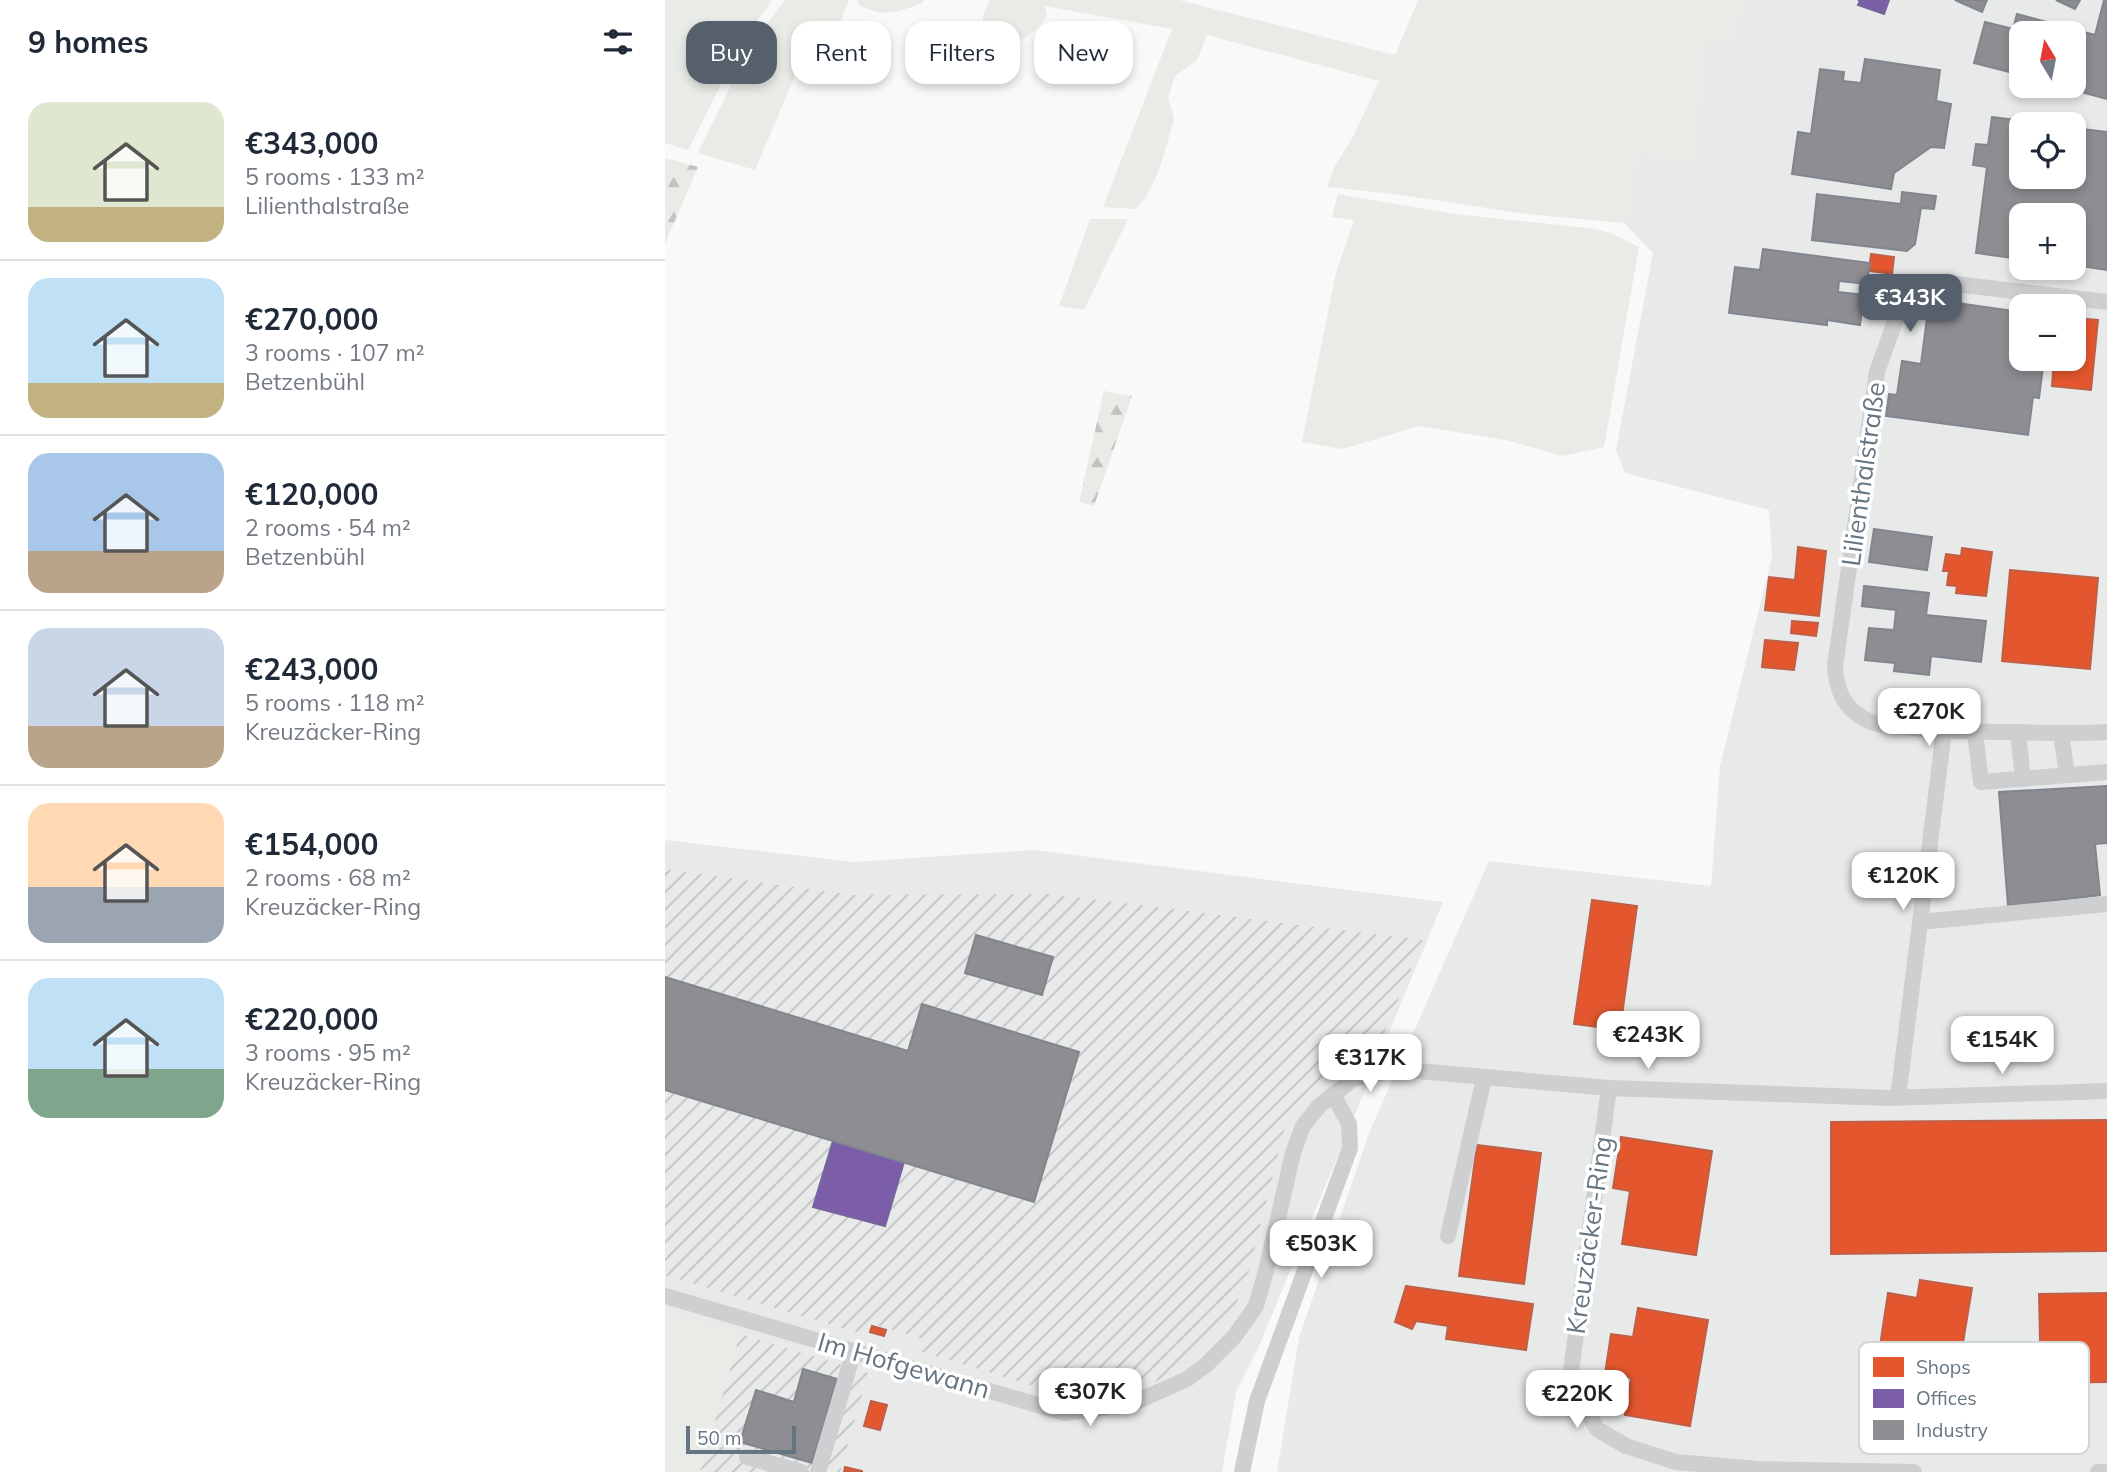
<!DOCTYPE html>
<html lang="en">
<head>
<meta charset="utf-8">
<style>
  :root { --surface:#fff; --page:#f2f2f3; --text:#1f2937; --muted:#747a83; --line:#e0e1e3; --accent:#56606c }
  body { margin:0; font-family:Mulish,sans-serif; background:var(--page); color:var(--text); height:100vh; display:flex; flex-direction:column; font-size:26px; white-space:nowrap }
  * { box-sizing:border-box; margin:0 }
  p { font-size:23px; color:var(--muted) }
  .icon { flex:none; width:38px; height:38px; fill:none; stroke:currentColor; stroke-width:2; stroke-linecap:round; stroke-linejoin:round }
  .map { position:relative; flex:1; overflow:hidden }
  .side { display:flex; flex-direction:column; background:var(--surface); width:665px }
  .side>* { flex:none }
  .guide { position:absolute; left:21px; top:21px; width:665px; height:63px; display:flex; gap:14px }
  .needle { width:46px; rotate:350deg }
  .controls { position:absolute; left:1344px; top:21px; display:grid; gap:14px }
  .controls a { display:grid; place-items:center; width:77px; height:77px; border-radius:14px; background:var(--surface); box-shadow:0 4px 10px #0003; font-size:35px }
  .scale { position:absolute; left:21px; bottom:18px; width:110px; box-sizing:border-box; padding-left:7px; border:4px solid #657683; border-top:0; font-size:19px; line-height:24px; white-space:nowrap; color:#657683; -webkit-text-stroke:5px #fff; paint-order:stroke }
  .price { position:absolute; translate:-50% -60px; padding:0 16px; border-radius:14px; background:#fff; color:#222; font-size:23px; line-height:46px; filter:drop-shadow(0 2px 4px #0008) }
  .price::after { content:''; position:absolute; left:50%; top:42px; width:21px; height:16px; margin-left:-10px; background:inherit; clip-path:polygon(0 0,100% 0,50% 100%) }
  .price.on { background:var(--accent); color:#fff }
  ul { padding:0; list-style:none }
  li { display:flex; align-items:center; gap:21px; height:175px; padding:0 28px }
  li+li { border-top:2px solid var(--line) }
  li span { display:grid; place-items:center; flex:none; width:196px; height:140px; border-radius:21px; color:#555 }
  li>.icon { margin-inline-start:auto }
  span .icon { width:84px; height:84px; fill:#fffc; stroke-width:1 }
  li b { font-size:30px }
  h2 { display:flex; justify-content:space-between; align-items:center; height:84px; padding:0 28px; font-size:30px }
  .chip { padding:0 24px; border-radius:21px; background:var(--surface); box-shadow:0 4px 10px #0003; font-size:24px; line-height:63px }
  .chip.on { background:var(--accent); color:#fff }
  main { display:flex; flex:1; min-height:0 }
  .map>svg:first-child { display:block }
  .built { fill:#e8e9e9; fill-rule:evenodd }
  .industrial { fill:url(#industrial-furrows) }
  .green { fill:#e8ebe6 }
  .forest { fill:url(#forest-firs) }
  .shops { fill:#e4572e; stroke:#be6048; stroke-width:2 }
  .offices { fill:#7b5ea7; stroke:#74659c; stroke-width:2 }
  .industry { fill:#8d8d92; stroke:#81868e; stroke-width:2 }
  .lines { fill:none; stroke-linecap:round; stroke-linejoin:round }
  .minor { stroke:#cecfd0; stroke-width:16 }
  .labels { text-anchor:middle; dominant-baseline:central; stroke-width:7; stroke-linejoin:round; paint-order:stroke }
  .street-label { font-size:26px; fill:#657683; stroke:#fff }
  .key { fill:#fff; stroke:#d1d6da; stroke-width:2 }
  .key-label { font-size:19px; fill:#657683 }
</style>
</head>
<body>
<main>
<section class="side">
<h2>9 homes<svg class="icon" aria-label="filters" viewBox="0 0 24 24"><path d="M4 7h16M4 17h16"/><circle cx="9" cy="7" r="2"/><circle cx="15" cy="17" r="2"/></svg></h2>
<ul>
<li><span style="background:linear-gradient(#dfe7d0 75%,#c2b280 0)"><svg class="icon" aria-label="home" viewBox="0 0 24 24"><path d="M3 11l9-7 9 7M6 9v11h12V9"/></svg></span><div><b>€343,000</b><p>5 rooms · 133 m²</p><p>Lilienthalstraße</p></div></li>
<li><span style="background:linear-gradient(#bfe0f5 75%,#c2b280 0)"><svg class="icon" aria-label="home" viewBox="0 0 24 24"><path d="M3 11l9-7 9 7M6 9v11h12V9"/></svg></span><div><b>€270,000</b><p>3 rooms · 107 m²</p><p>Betzenbühl</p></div></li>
<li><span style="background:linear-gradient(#a9c7e8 70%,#b9a48a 0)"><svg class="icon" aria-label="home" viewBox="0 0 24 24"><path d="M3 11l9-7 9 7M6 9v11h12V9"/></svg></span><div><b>€120,000</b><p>2 rooms · 54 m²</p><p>Betzenbühl</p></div></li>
<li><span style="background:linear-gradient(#c9d6e8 70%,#b9a48a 0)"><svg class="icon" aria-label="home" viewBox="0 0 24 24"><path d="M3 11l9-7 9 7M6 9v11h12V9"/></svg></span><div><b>€243,000</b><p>5 rooms · 118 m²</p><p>Kreuzäcker-Ring</p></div></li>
<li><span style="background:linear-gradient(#ffd9b3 60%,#9aa5b1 0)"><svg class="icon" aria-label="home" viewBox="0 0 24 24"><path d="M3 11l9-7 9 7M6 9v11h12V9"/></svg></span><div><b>€154,000</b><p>2 rooms · 68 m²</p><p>Kreuzäcker-Ring</p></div></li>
<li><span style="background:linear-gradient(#bfe0f5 65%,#7fa58c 0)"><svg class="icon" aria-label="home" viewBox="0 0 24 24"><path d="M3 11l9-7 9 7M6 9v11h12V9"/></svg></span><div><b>€220,000</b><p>3 rooms · 95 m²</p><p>Kreuzäcker-Ring</p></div></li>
</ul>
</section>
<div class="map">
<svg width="1442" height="1472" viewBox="0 0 1442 1472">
  <defs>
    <pattern id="industrial-furrows" width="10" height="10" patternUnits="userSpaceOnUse" patternTransform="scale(1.75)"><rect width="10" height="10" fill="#e8e9e9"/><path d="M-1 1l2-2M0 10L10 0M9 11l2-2" fill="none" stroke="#c0c1c2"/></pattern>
    <pattern id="forest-firs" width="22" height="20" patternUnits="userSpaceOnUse" patternTransform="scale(1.75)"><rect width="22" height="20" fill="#e8ebe6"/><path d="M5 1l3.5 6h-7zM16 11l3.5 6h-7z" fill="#c0c3c0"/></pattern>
  </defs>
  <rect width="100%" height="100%" fill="#f9f9f9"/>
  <!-- built -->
  <path class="built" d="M1077,0H1442V1472H612L634,1338L704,1133L824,861L1046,886L1055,766L1107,557L1104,510L960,473L951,450L988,253L959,223L971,152L1024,162L1042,39H1067ZM1356,33H1409V86H1356ZM1356,124H1409V177H1356ZM1356,215H1409V268H1356ZM1356,306H1409V359H1356Z
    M0,840L188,862L369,850L778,902L594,1346L571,1392L557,1472H0Z"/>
  <!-- industrial -->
  <path class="industrial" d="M0,869L188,895L385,894L758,940L709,1057L687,1063L663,1076L644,1092L628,1112L619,1131L583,1274L567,1314L550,1337L516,1368L494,1380L465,1390L415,1395L386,1391L254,1351L257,1339L205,1323L201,1335L0,1275Z
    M75,1334L203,1373L175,1472H35Z"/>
  <!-- green -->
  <path class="green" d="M0,0H107L78,41L23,150L0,143Z
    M120,0H184L154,76L133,69L90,170L33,153L84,48Z
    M192,0H259L257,3C231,13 220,18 194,5Z
    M325,0H514L730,55L753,0H1077L1067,39L1042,40L1024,162L971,152L959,223L861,214L737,195L662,187L670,166L688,137L714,81L542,35L532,60L510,76L503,98L509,119L501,147L493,173L480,198L470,209L438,207L507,29L380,6L382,16C365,37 357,42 331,47C317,30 313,19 325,0Z
    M673,194L789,214L923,228L946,233L974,247L939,447L897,456L841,440L754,426L678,449L637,442L671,273L689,220L667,217Z
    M425,219H463L419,310L394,306Z
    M0,1311L75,1334L35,1472H0Z"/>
  <!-- forest -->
  <path class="forest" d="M0,158L33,167L0,244Z
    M439,391L467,396L429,506L414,502Z"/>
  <!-- shops -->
  <path class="shops" d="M1206,254L1229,257L1227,274L1204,271Z
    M1409,318L1433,320L1426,390L1387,386L1389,359H1409Z
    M1133,547L1161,551L1154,616L1100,610L1104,577L1130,580Z
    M1297,548L1327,552L1321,596L1291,593L1292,586L1282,585L1284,571H1278L1281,554L1296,556Z
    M1345,570L1433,578L1425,669L1337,661Z
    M1127,621L1153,623L1151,636L1126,633Z
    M1100,640L1133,643L1129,670L1097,667Z
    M927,900L972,906L955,1030L909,1024Z
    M1442,1120V1251L1166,1254V1122Z
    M956,1137L1047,1151L1031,1255L957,1244L965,1191L948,1188Z
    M812,1145L876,1153L859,1284L794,1276Z
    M1255,1280L1307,1288L1290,1391L1210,1379L1223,1293L1252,1298Z
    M741,1286L868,1304L861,1350L781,1339L783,1326L751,1321L747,1329L730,1322Z
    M1442,1293V1382L1376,1383L1374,1294Z
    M973,1308L1043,1320L1025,1426L960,1415L966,1378L940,1374L946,1334L968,1337Z
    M207,1326L221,1330L219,1336L205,1332Z
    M206,1401L222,1405L215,1430L199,1426Z
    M180,1467L197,1471V1472H179Z"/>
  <!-- offices -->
  <path class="offices" d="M1193,0H1224L1219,14L1193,5L1195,1Z
    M168,1141L239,1162L220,1226L148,1207Z"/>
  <!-- industry -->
  <path class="industry" d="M1290,0H1322L1317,12Z
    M1391,0H1415L1410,9Z
    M1439,0H1442V99L1394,86H1409V33H1356V75L1309,63L1320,22L1348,29L1352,14L1430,35Z
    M1200,59L1275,70L1271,101L1286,104L1279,148L1266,147L1229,173L1226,189L1127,174L1133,132L1146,134L1155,69L1179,72L1178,81L1196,83Z
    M1327,117L1382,124H1356V177H1409V128L1442,132V270L1409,265V215H1356V259L1311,253L1322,167L1308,165L1311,144L1323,145Z
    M1237,192L1271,196L1269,209L1256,208L1250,244L1242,251L1147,240L1152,194L1236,204Z
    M1098,249L1205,263L1202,284L1174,281L1173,292L1199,295L1195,325L1162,320V325L1064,313L1070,267L1095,270Z
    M1285,302L1356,312V359H1379L1374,398L1368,397L1363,435L1221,416L1224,394L1232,395L1237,361L1256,364L1263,310Z
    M1209,529L1267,537L1262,570L1204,562Z
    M1199,586L1264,593L1261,615L1321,621L1316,662L1266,656L1264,675L1229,671L1230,663L1200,660L1204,628L1229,630L1231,610L1197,606Z
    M1442,786V843L1430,844L1435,895L1343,906L1334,792Z
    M311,935L388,957L377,995L300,973Z
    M0,977L243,1051L257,1004L414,1052L369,1202L0,1090Z
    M138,1369L172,1379L147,1463L75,1442L91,1390L129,1402Z"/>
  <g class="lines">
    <!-- minor -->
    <path class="minor" d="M1442,302L1282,283L1253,289L1232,316L1212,372L1170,666C1171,689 1178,708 1200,719C1213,727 1232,726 1247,728C1281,731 1316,732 1350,732C1381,733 1411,734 1442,732
      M1310,732L1316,782L1442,772
      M1353,733L1358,779
      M1396,733L1402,775
      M1255,922L1442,904
      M944,1088L906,1371L912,1394L932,1429L961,1446L1011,1462L1092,1469L1249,1472
      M1233,1098L1279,731
      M783,1236L819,1078
      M0,1296L400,1413L466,1404L522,1379L541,1365L569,1337L591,1306L602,1267L628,1153L638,1126L654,1106L688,1079L731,1069L944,1088L1223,1098L1442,1091
      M82,1457L136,1472
      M153,1472L189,1351
      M577,1472L592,1401L685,1148L684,1124L668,1094
      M1433,1472H1442"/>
  </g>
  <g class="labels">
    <!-- street labels -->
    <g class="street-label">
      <text transform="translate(1198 474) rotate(-82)">Lilienthalstraße</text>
      <text transform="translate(924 1235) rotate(-82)">Kreuzäcker-Ring</text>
      <text transform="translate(239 1365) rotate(16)">Im Hofgewann</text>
    </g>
  </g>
  <!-- legend -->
  <rect x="1194" y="1342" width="230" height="112" rx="10" class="key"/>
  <rect x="1208" y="1357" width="31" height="20" fill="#e4572e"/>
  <rect x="1208" y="1389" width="31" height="19" fill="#7b5ea7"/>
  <rect x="1208" y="1420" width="31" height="20" fill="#8d8d92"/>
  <g class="key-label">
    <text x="1251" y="1374">Shops</text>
    <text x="1251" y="1405">Offices</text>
    <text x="1251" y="1437">Industry</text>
  </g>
</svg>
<div class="controls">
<a><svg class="needle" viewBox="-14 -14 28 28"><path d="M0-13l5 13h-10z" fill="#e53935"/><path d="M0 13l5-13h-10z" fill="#747a83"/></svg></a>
<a><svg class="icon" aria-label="locate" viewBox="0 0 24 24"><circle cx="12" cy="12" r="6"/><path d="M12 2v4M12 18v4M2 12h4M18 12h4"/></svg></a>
<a>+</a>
<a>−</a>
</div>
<div class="scale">50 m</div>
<b class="price on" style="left:1245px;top:334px">€343K</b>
<b class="price" style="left:1264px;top:748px">€270K</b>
<b class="price" style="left:1238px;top:912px">€120K</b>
<b class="price" style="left:983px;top:1071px">€243K</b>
<b class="price" style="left:1337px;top:1076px">€154K</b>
<b class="price" style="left:705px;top:1094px">€317K</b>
<b class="price" style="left:656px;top:1280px">€503K</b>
<b class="price" style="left:425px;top:1428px">€307K</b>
<b class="price" style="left:912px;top:1430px">€220K</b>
<div class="guide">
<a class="chip on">Buy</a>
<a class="chip">Rent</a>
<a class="chip">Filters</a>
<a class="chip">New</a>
</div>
</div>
</main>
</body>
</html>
